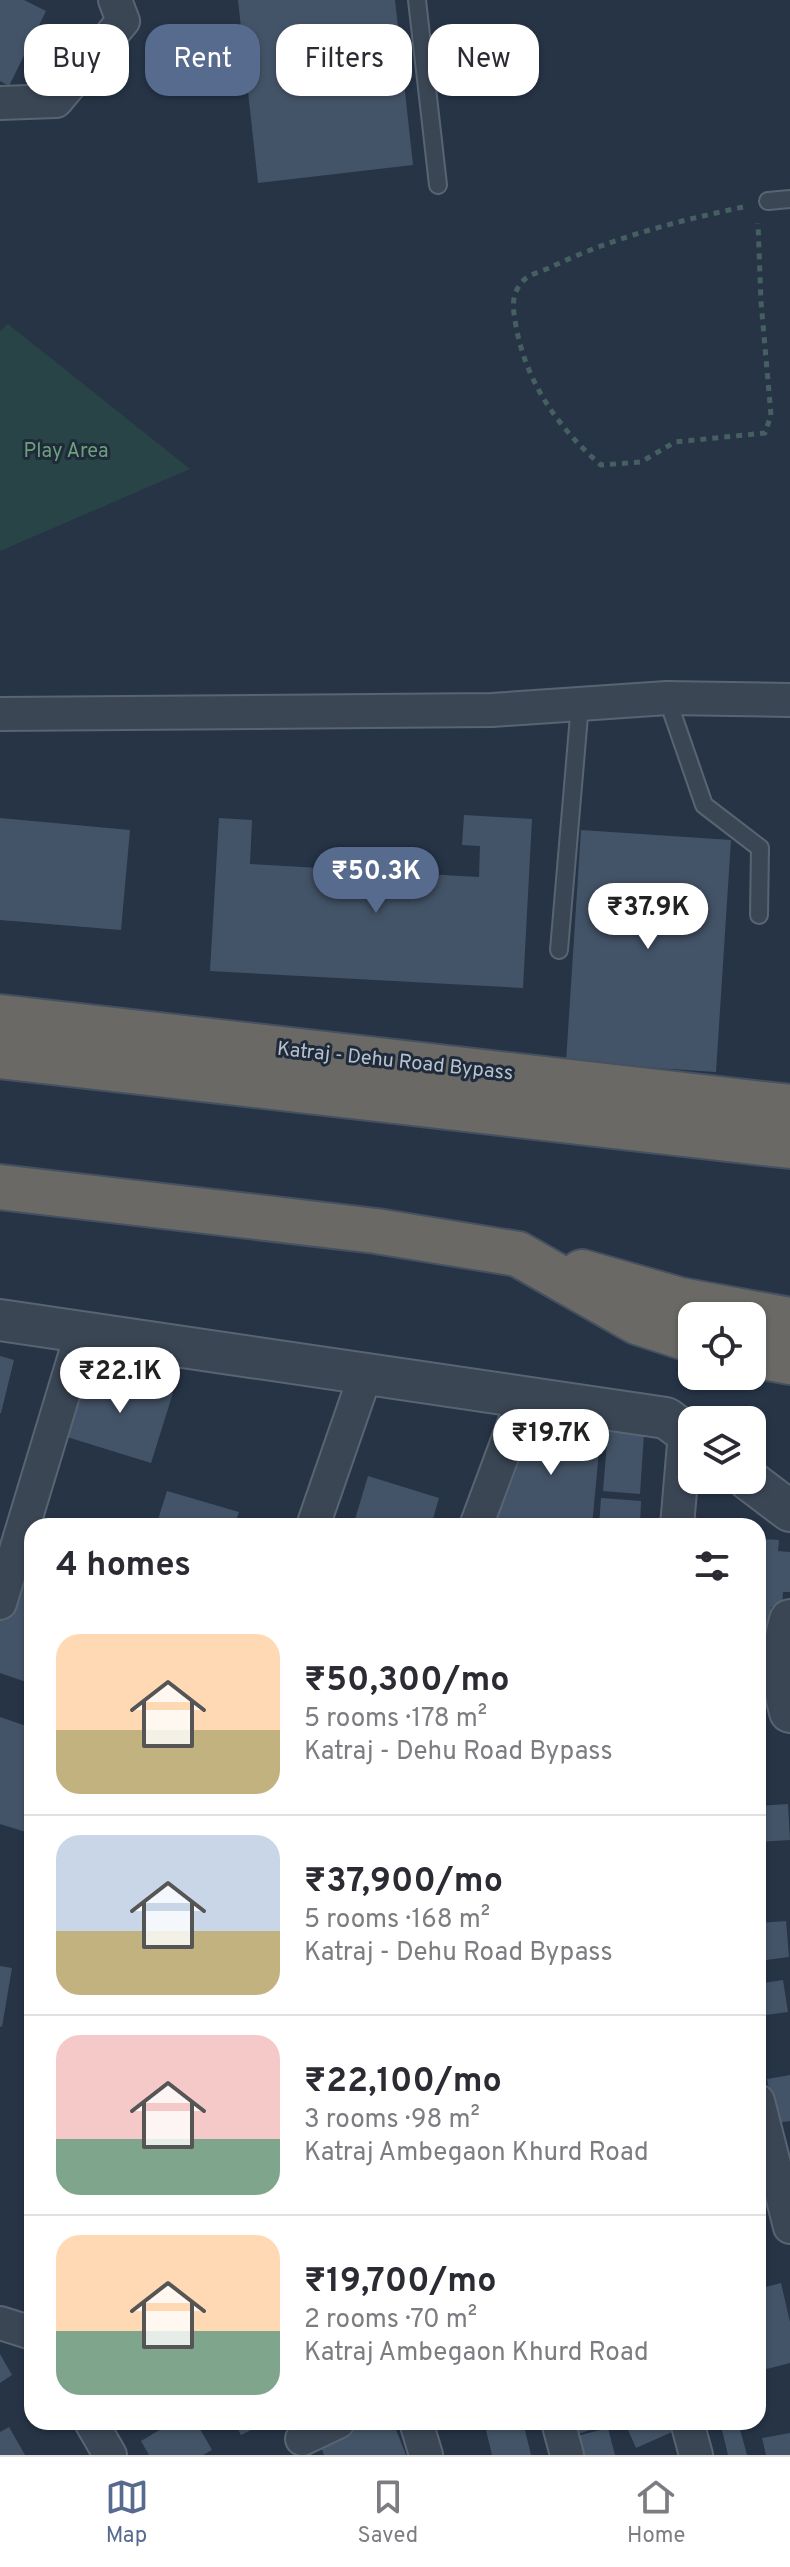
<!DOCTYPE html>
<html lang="en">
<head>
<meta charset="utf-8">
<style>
  :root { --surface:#fff; --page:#f7f7f7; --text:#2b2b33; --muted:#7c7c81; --line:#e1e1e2; --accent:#576b8f }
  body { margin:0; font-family:Overpass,sans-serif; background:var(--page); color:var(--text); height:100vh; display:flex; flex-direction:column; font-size:30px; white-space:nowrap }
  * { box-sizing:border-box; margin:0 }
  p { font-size:26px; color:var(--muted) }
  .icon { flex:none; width:44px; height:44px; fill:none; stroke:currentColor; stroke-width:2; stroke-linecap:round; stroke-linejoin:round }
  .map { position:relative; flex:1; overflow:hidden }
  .sheet { position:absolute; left:24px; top:1518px; width:742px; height:912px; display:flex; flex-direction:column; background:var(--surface); border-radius:24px; box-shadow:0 2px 6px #0004 }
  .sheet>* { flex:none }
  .guide { position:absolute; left:24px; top:24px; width:742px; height:72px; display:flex; gap:16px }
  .controls { position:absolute; left:678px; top:1302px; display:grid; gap:16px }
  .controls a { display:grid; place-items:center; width:88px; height:88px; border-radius:16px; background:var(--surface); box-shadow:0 2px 6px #0004; font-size:40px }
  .price { position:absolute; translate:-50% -68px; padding:0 18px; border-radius:28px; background:#fff; color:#222; font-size:26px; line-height:52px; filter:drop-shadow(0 2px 4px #0008) }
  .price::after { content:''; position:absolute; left:50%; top:48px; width:24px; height:18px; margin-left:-12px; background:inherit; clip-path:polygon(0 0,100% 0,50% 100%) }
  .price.active { background:var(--accent); color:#fff }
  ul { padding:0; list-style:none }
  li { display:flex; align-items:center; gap:24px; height:200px; padding:0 32px }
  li+li { border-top:2px solid var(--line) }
  li span { display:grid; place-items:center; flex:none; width:224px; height:160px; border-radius:24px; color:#555 }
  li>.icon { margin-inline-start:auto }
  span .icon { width:96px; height:96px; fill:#fffc; stroke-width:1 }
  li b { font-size:34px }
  h2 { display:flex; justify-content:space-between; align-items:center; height:96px; padding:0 32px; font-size:34px }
  .tag { padding:0 28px; border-radius:24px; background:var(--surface); box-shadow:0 2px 6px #0004; font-size:28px; line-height:72px }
  .tag.active { background:var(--accent); color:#fff }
  .dock { display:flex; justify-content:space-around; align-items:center; height:112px; border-top:2px solid var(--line); background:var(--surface); font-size:22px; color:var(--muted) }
  .dock a { display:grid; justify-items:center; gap:4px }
  .dock .active { color:var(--accent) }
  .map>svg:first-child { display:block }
  .green { fill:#284447 }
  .building { fill:#445468 }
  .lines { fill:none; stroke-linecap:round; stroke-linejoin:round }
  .service-casing { stroke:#596472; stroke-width:20 }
  .minor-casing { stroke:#596472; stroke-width:36 }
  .tertiary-casing { stroke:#596472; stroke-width:44 }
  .trunk-casing { stroke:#455160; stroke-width:48 }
  .path { stroke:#466062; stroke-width:5; stroke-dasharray:6 6; stroke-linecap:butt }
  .service { stroke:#3b4655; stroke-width:16 }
  .minor { stroke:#3b4655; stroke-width:32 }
  .tertiary { stroke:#3b4655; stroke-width:40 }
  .trunk { stroke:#6a6966; stroke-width:44 }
  .labels { text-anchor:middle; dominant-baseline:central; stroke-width:6; stroke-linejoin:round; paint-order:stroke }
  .park-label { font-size:20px; fill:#6ea179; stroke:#1f2b3b }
  .street-label { font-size:20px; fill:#b8c1ce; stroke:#1f2b3b }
</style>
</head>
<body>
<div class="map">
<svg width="790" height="2455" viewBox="0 0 790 2455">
  <rect width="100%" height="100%" fill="#263446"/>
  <!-- green -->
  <path class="green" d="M8,324L190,469L0,551V331Z"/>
  <!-- building -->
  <path class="building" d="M0,0H24L46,11L9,86L0,81Z
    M238,0H395L413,165L258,183Z
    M464,815L532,819L523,988L210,971L219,818L252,820L250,864L479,877L480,846L462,845Z
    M0,818L130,830L121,930L0,920Z
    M581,830L731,840L716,1072L566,1062Z
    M0,1356L14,1360L1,1413H0Z
    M88,1367L173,1393L151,1463L67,1437Z
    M529,1416L601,1430L592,1526H490Z
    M608,1431L644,1433L640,1494L603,1491Z
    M368,1476L439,1498L431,1526H353Z
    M167,1491L239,1512L234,1526H156Z
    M601,1498L641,1501L640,1526H599Z
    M684,1517L750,1521V1526H684Z
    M758,1530H762L761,1539L779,1540L778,1551L790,1552V1592H783L782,1607H771L769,1626L758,1625Z
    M17,1573L32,1579V1684L0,1673V1620Z
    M0,1717L32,1728V1834L0,1824Z
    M788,1804L790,1840L758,1842V1806Z
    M786,1921L789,1957L758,1961V1923Z
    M0,1966L12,1968L2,2027L0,2026Z
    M783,1980L788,2012L758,2016V1984Z
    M790,2075V2121L776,2123L767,2079Z
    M758,2255L764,2278L758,2279Z
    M781,2283L790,2322V2363L759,2371L758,2289Z
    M0,2354L12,2375L0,2383Z
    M173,2422H196L212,2450L203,2455H149L141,2441Z
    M234,2422H267L241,2435Z
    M358,2422H393L406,2455H324L318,2438Z
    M484,2422H523L531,2455H492Z
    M574,2422H611V2423L578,2434Z
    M668,2422L672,2432L636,2448L625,2423Z
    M720,2422H738L747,2455H728Z
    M9,2427L25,2455H0V2432Z
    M608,2428L615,2455H582L577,2436Z
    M790,2433V2455H766L762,2438Z"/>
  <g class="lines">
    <defs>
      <path id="service" d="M417,0L438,185
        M768,201L790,199
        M667,698L704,805L760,848L759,915
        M559,950L580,704"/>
      <path id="minor" d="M0,103L56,101L123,21L115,0
        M0,714L492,710L667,698L790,700
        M313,1526L366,1373
        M476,1526L524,1397
        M677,1526L685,1432
        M0,1603L82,1332
        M758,2101L790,2227
        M0,2323L32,2333
        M91,2422L110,2455
        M416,2422L426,2455
        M558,2422L567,2455
        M687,2422L696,2455
        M302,2439L338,2422"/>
      <path id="tertiary" d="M0,1320L666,1418L692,1437
        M749,1480L790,1511
        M790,1620C781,1652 781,1679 790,1712"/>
      <path id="trunk" d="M0,1017L790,1107
        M0,1056L790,1146
        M0,1187L376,1231L518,1254L637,1322L692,1340
        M582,1272L680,1300L790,1320
        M752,1355L790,1362"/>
    </defs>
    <!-- service casing -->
    <use href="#service" class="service-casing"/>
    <!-- minor casing -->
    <use href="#minor" class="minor-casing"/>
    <!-- tertiary casing -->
    <use href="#tertiary" class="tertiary-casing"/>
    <!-- trunk casing -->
    <use href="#trunk" class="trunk-casing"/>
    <!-- path -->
    <path class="path" d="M743,207C677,221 612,238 551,267C543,271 529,274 523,281C510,295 513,309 516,326C526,382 558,428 601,465L641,462L675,442L765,433L771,415L761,302L758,223"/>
    <!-- service -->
    <use href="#service" class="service"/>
    <!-- minor -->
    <use href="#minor" class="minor"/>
    <!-- tertiary -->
    <use href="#tertiary" class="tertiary"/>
    <!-- trunk -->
    <use href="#trunk" class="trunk"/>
  </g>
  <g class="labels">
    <!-- park labels -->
    <g class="park-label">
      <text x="66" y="452">Play Area</text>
    </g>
    <!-- street labels -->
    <g class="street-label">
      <text transform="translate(395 1062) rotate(6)">Katraj - Dehu Road Bypass</text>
    </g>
  </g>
</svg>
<div class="controls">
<a><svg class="icon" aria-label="locate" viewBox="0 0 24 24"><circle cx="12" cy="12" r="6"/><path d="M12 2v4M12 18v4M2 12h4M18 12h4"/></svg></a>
<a><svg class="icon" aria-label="layers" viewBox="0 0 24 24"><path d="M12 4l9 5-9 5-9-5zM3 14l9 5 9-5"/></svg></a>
</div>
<b class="price active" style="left:376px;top:915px">₹50.3K</b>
<b class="price" style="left:648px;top:951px">₹37.9K</b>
<b class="price" style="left:120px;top:1415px">₹22.1K</b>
<b class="price" style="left:551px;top:1477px">₹19.7K</b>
<div class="guide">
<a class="tag">Buy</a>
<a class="tag active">Rent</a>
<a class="tag">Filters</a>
<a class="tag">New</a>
</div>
<section class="sheet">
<h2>4 homes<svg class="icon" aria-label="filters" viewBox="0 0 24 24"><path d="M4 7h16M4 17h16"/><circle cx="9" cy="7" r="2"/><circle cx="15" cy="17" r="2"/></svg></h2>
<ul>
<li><span style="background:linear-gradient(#ffd9b3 60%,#c2b280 0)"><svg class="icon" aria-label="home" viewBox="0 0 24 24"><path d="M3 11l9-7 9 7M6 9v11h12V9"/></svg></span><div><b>₹50,300/mo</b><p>5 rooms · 178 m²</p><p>Katraj - Dehu Road Bypass</p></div></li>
<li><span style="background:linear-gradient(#c9d6e8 60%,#c2b280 0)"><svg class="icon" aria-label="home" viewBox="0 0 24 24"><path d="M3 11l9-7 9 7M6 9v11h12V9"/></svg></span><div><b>₹37,900/mo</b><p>5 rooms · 168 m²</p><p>Katraj - Dehu Road Bypass</p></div></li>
<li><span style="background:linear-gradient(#f6c9c9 65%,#7fa58c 0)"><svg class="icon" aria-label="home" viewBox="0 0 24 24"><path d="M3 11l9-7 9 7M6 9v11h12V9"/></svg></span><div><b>₹22,100/mo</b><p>3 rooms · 98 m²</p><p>Katraj Ambegaon Khurd Road</p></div></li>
<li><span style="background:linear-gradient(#ffd9b3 60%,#7fa58c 0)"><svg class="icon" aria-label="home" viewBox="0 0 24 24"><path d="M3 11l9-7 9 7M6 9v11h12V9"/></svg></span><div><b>₹19,700/mo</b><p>2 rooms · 70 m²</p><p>Katraj Ambegaon Khurd Road</p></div></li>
</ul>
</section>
</div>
<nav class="dock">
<a class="active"><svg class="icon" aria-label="map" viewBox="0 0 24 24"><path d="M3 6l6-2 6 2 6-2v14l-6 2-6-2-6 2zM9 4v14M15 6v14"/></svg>Map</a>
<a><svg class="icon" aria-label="saved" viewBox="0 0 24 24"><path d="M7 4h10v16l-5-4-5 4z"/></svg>Saved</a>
<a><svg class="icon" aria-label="home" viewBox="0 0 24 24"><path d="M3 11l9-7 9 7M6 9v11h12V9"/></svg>Home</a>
</nav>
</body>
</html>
